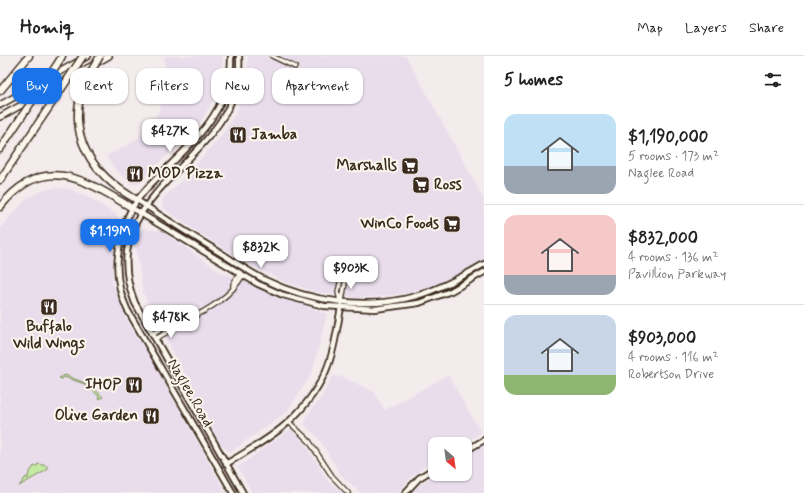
<!DOCTYPE html>
<html lang="en">
<head>
<meta charset="utf-8">
<style>
  :root { --surface:#fff; --page:#f2f2f2; --text:#222; --muted:#767676; --line:#e0e0e0; --accent:#1a73e8 }
  body { margin:0; font-family:Mynerve,sans-serif; background:var(--page); color:var(--text); height:100vh; display:flex; flex-direction:column; font-size:15px; white-space:nowrap }
  * { box-sizing:border-box; margin:0 }
  p { font-size:13px; color:var(--muted) }
  .icon { flex:none; width:22px; height:22px; fill:none; stroke:currentColor; stroke-width:2; stroke-linecap:round; stroke-linejoin:round }
  .map { position:relative; flex:1; overflow:hidden }
  .panel { display:flex; flex-direction:column; background:var(--surface); width:320px }
  .panel>* { flex:none }
  .hud { position:absolute; left:12px; top:12px; width:380px; height:36px; display:flex; gap:8px }
  .needle { width:26px; rotate:151deg }
  .tools { position:absolute; left:428px; top:381px; display:grid; gap:8px }
  .tools a { display:grid; place-items:center; width:44px; height:44px; border-radius:8px; background:var(--surface); box-shadow:0 1px 3px #0004; font-size:20px }
  .price { position:absolute; translate:-50% -34px; padding:0 9px; border-radius:8px; background:#fff; color:#222; font-size:13px; line-height:26px; filter:drop-shadow(0 1px 2px #0008) }
  .price::after { content:''; position:absolute; left:50%; top:24px; width:12px; height:9px; margin-left:-6px; background:inherit; clip-path:polygon(0 0,100% 0,50% 100%) }
  .price.current { background:var(--accent); color:#fff }
  ul { padding:0; list-style:none }
  li { display:flex; align-items:center; gap:12px; height:100px; padding:0 20px }
  li+li { border-top:1px solid var(--line) }
  li span { display:grid; place-items:center; flex:none; width:112px; height:80px; border-radius:12px; color:#555 }
  li>.icon { margin-inline-start:auto }
  span .icon { width:48px; height:48px; fill:#fffc; stroke-width:1 }
  li b { font-size:17px }
  h2 { display:flex; justify-content:space-between; align-items:center; height:48px; padding:0 20px; font-size:17px }
  .tag { padding:0 14px; border-radius:12px; background:var(--surface); box-shadow:0 1px 3px #0004; font-size:14px; line-height:36px }
  .tag.current { background:var(--accent); color:#fff }
  header { display:flex; align-items:center; gap:24px; box-sizing:border-box; height:56px; padding:0 20px; background:var(--surface); border-bottom:1px solid var(--line) }
  header strong { font-size:19px }
  nav { display:flex; gap:22px; margin-inline-start:auto; font-size:14px }
  main { display:flex; flex:1; min-height:0 }
  .map>svg:first-child { display:block }
  .built { fill:#e9ddec }
  .green { fill:#c4eaa4; stroke:#808a61 }
  .lines { fill:none; stroke-linecap:round; stroke-linejoin:round }
  .street-casing { stroke:#3b2a1e; stroke-width:6 }
  .secondary-casing { stroke:#3b2a1e; stroke-width:8 }
  .primary-casing { stroke:#3b2a1e; stroke-width:8 }
  .highway-casing { stroke:#3b2a1e; stroke-width:9 }
  .street { stroke:#fbf7ec; stroke-width:3.5 }
  .secondary { stroke:#fbf7ec; stroke-width:4.5 }
  .primary { stroke:#fbf7ec; stroke-width:5 }
  .highway { stroke:#fbf7ec; stroke-width:6 }
  .highway-bridge-casing { stroke:#3b2a1e; stroke-width:9; stroke-linecap:butt }
  .highway-bridge { stroke:#fbf7ec; stroke-width:6 }
  .labels { text-anchor:middle; dominant-baseline:central; stroke-width:4; stroke-linejoin:round; paint-order:stroke }
  .poi-label { font-size:15px; font-weight:bold; fill:#3b2a1e; stroke:#fbf7ec; text-anchor:end }
  .street-label { font-size:15px; fill:#3b2a1e; stroke:#fbf7ec }
</style>
</head>
<body>
<header>
<strong>Homiq</strong>
<nav><a>Map</a><a>Layers</a><a>Share</a></nav>
</header>
<main>
<div class="map">
<svg width="484" height="437" viewBox="0 0 484 437">
  <rect width="100%" height="100%" fill="#f3ebec"/>
  <filter id="ink" filterUnits="userSpaceOnUse"><feTurbulence type="fractalNoise" baseFrequency=".025" numOctaves="2"/><feDisplacementMap in="SourceGraphic" scale="8" xChannelSelector="R" yChannelSelector="G"/><feConvolveMatrix kernelMatrix="1 2 1 2 8 2 1 2 1" color-interpolation-filters="sRGB"/></filter>
  <g filter="url(#ink)">
    <!-- built -->
    <path class="built" d="M164,0H223L220,29L216,39L202,64L138,128H132L116,114L106,100L125,91L138,82L155,62L163,45L166,28Z
      M248,0H406L484,143V205L440,227L414,236L384,240L359,242L317,236L285,226L254,211L192,172L163,152L162,144L189,117L225,75L238,53L247,25Z
      M57,132L68,133L85,139L117,159L119,166L115,183L112,226L126,263L149,299L226,437H0V172L27,142L44,134Z
      M143,172L163,176L219,215L327,258L312,317L287,356L230,396L221,389L143,237L135,184Z
      M448,319L481,377L462,388H435V403L412,420L398,437H362L359,435L341,419L319,383L305,369L306,361L323,339L333,320L343,321L374,336L385,354Z
      M291,373L306,389L327,424L342,437H252L238,411Z
      M484,388V437H410L435,417L465,418V399Z"/>
    <!-- green -->
    <path class="green" d="M65,319L90,329L103,341L98,343L99,340L87,330L85,331V328L64,321L62,323L59,322Z
      M38,408L47,410V414L19,430L26,421L28,423V419L34,410L36,411Z"/>
    <g class="lines">
      <defs>
        <path id="street" d="M272,0L295,11
          M233,232V228L240,217
          M340,245L338,236L341,223L346,221
          M341,251L346,221
          M152,278C158,275 164,270 171,268C176,267 181,266 186,264C208,255 232,239 243,219
          M155,283L173,273L176,268
          M290,367L309,385L332,420L348,437"/>
        <path id="secondary" d="M231,0C232,52 197,82 163,116C154,125 143,135 136,146C125,162 120,180 118,200C116,219 119,236 127,253L233,437
          M239,0C247,105 88,131 135,247L243,437
          M137,144C164,162 191,179 219,196C234,205 249,216 265,224C310,246 367,254 416,240C440,233 462,221 484,208
          M132,152L258,228L283,239L324,250L375,253L419,247L451,235L484,216
          M465,395L484,384
          M226,408C269,383 303,363 325,317C334,297 337,273 341,251
          M405,437L419,422L435,412"/>
        <path id="primary" d="M0,49L88,0
          M0,61L109,0"/>
        <path id="highway" d="M58,7L62,0
          M85,26C64,78 92,119 137,144
          M0,35L29,0
          M0,93L22,60
          M0,124L56,41
          M0,151C43,96 84,123 132,152"/>
      </defs>
      <!-- street casing -->
      <use href="#street" class="street-casing"/>
      <!-- secondary casing -->
      <use href="#secondary" class="secondary-casing"/>
      <!-- primary casing -->
      <use href="#primary" class="primary-casing"/>
      <!-- highway casing -->
      <use href="#highway" class="highway-casing"/>
      <!-- street -->
      <use href="#street" class="street"/>
      <!-- secondary -->
      <use href="#secondary" class="secondary"/>
      <!-- primary -->
      <use href="#primary" class="primary"/>
      <!-- highway -->
      <use href="#highway" class="highway"/>
      <defs>
        <path id="highway-bridge" d="M85,26L100,0
          M56,41L83,0
          M22,60L58,7"/>
      </defs>
      <!-- highway-bridge casing -->
      <use href="#highway-bridge" class="highway-bridge-casing"/>
      <!-- highway-bridge -->
      <use href="#highway-bridge" class="highway-bridge"/>
    </g>
  </g>
  <!-- icons -->
  <defs>
    <symbol id="restaurant-square" viewBox="-11 -11 22 22"><rect x="-9" y="-9" width="18" height="18" rx="4" fill="#3b2a1e" stroke="#fbf7ec"/><path d="M-5-6h1v4h1v-4h1v4h1v-4h1v5L-1.5 .5V6h-2V.5L-5-1ZM5-6V6H3V1.5H1.5Q1.5-4 5-6Z" fill="#fff"/></symbol>
    <symbol id="supermarket-square" viewBox="-11 -11 22 22"><rect x="-9" y="-9" width="18" height="18" rx="4" fill="#3b2a1e" stroke="#fbf7ec"/><path d="M-6-5.5h2.5l.6 2H6L4.5 2H-2.5L-4.4-4H-6ZM-1.5 3.2a1.3 1.3 0 1 0 .1 0ZM3 3.2a1.3 1.3 0 1 0 .1 0Z" fill="#fff"/></symbol>
  </defs>
  <g fill-rule="evenodd">
    <use href="#restaurant-square" x="228" y="69" width="20" height="20"/>
    <use href="#supermarket-square" x="400" y="100" width="20" height="20"/>
    <use href="#restaurant-square" x="125" y="108" width="20" height="20"/>
    <use href="#supermarket-square" x="411" y="119" width="20" height="20"/>
    <use href="#supermarket-square" x="442" y="158" width="20" height="20"/>
    <use href="#restaurant-square" x="39" y="241" width="20" height="20"/>
    <use href="#restaurant-square" x="124" y="319" width="20" height="20"/>
    <use href="#restaurant-square" x="141" y="350" width="20" height="20"/>
  </g>
  <g class="labels">
    <!-- poi labels -->
    <g class="poi-label">
      <text x="251" y="79" text-anchor="start">Jamba</text>
      <text x="397" y="110">Marshalls</text>
      <text x="148" y="118" text-anchor="start">MOD Pizza</text>
      <text x="434" y="129" text-anchor="start">Ross</text>
      <text x="439" y="168">WinCo Foods</text>
      <text x="49" y="271" text-anchor="middle">Buffalo<tspan x="49" dy="17">Wild Wings</tspan></text>
      <text x="121" y="329">IHOP</text>
      <text x="138" y="360">Olive Garden</text>
    </g>
    <!-- street labels -->
    <g class="street-label">
      <text transform="translate(190 337) rotate(60)">Naglee Road</text>
    </g>
  </g>
</svg>
<div class="tools">
<a><svg class="needle" viewBox="-14 -14 28 28"><path d="M0-13l5 13h-10z" fill="#e53935"/><path d="M0 13l5-13h-10z" fill="#767676"/></svg></a>
</div>
<b class="price" style="left:170px;top:97px">$427K</b>
<b class="price current" style="left:110px;top:197px">$1.19M</b>
<b class="price" style="left:261px;top:213px">$832K</b>
<b class="price" style="left:351px;top:234px">$903K</b>
<b class="price" style="left:171px;top:283px">$478K</b>
<div class="hud">
<a class="tag current">Buy</a>
<a class="tag">Rent</a>
<a class="tag">Filters</a>
<a class="tag">New</a>
<a class="tag">Apartment</a>
</div>
</div>
<section class="panel">
<h2>5 homes<svg class="icon" aria-label="filters" viewBox="0 0 24 24"><path d="M4 7h16M4 17h16"/><circle cx="9" cy="7" r="2"/><circle cx="15" cy="17" r="2"/></svg></h2>
<ul>
<li><span style="background:linear-gradient(#bfe0f5 65%,#9aa5b1 0)"><svg class="icon" aria-label="home" viewBox="0 0 24 24"><path d="M3 11l9-7 9 7M6 9v11h12V9"/></svg></span><div><b>$1,190,000</b><p>5 rooms · 173 m²</p><p>Naglee Road</p></div></li>
<li><span style="background:linear-gradient(#f6c9c9 75%,#9aa5b1 0)"><svg class="icon" aria-label="home" viewBox="0 0 24 24"><path d="M3 11l9-7 9 7M6 9v11h12V9"/></svg></span><div><b>$832,000</b><p>4 rooms · 136 m²</p><p>Pavillion Parkway</p></div></li>
<li><span style="background:linear-gradient(#c9d6e8 75%,#8fb573 0)"><svg class="icon" aria-label="home" viewBox="0 0 24 24"><path d="M3 11l9-7 9 7M6 9v11h12V9"/></svg></span><div><b>$903,000</b><p>4 rooms · 116 m²</p><p>Robertson Drive</p></div></li>
</ul>
</section>
</main>
</body>
</html>
